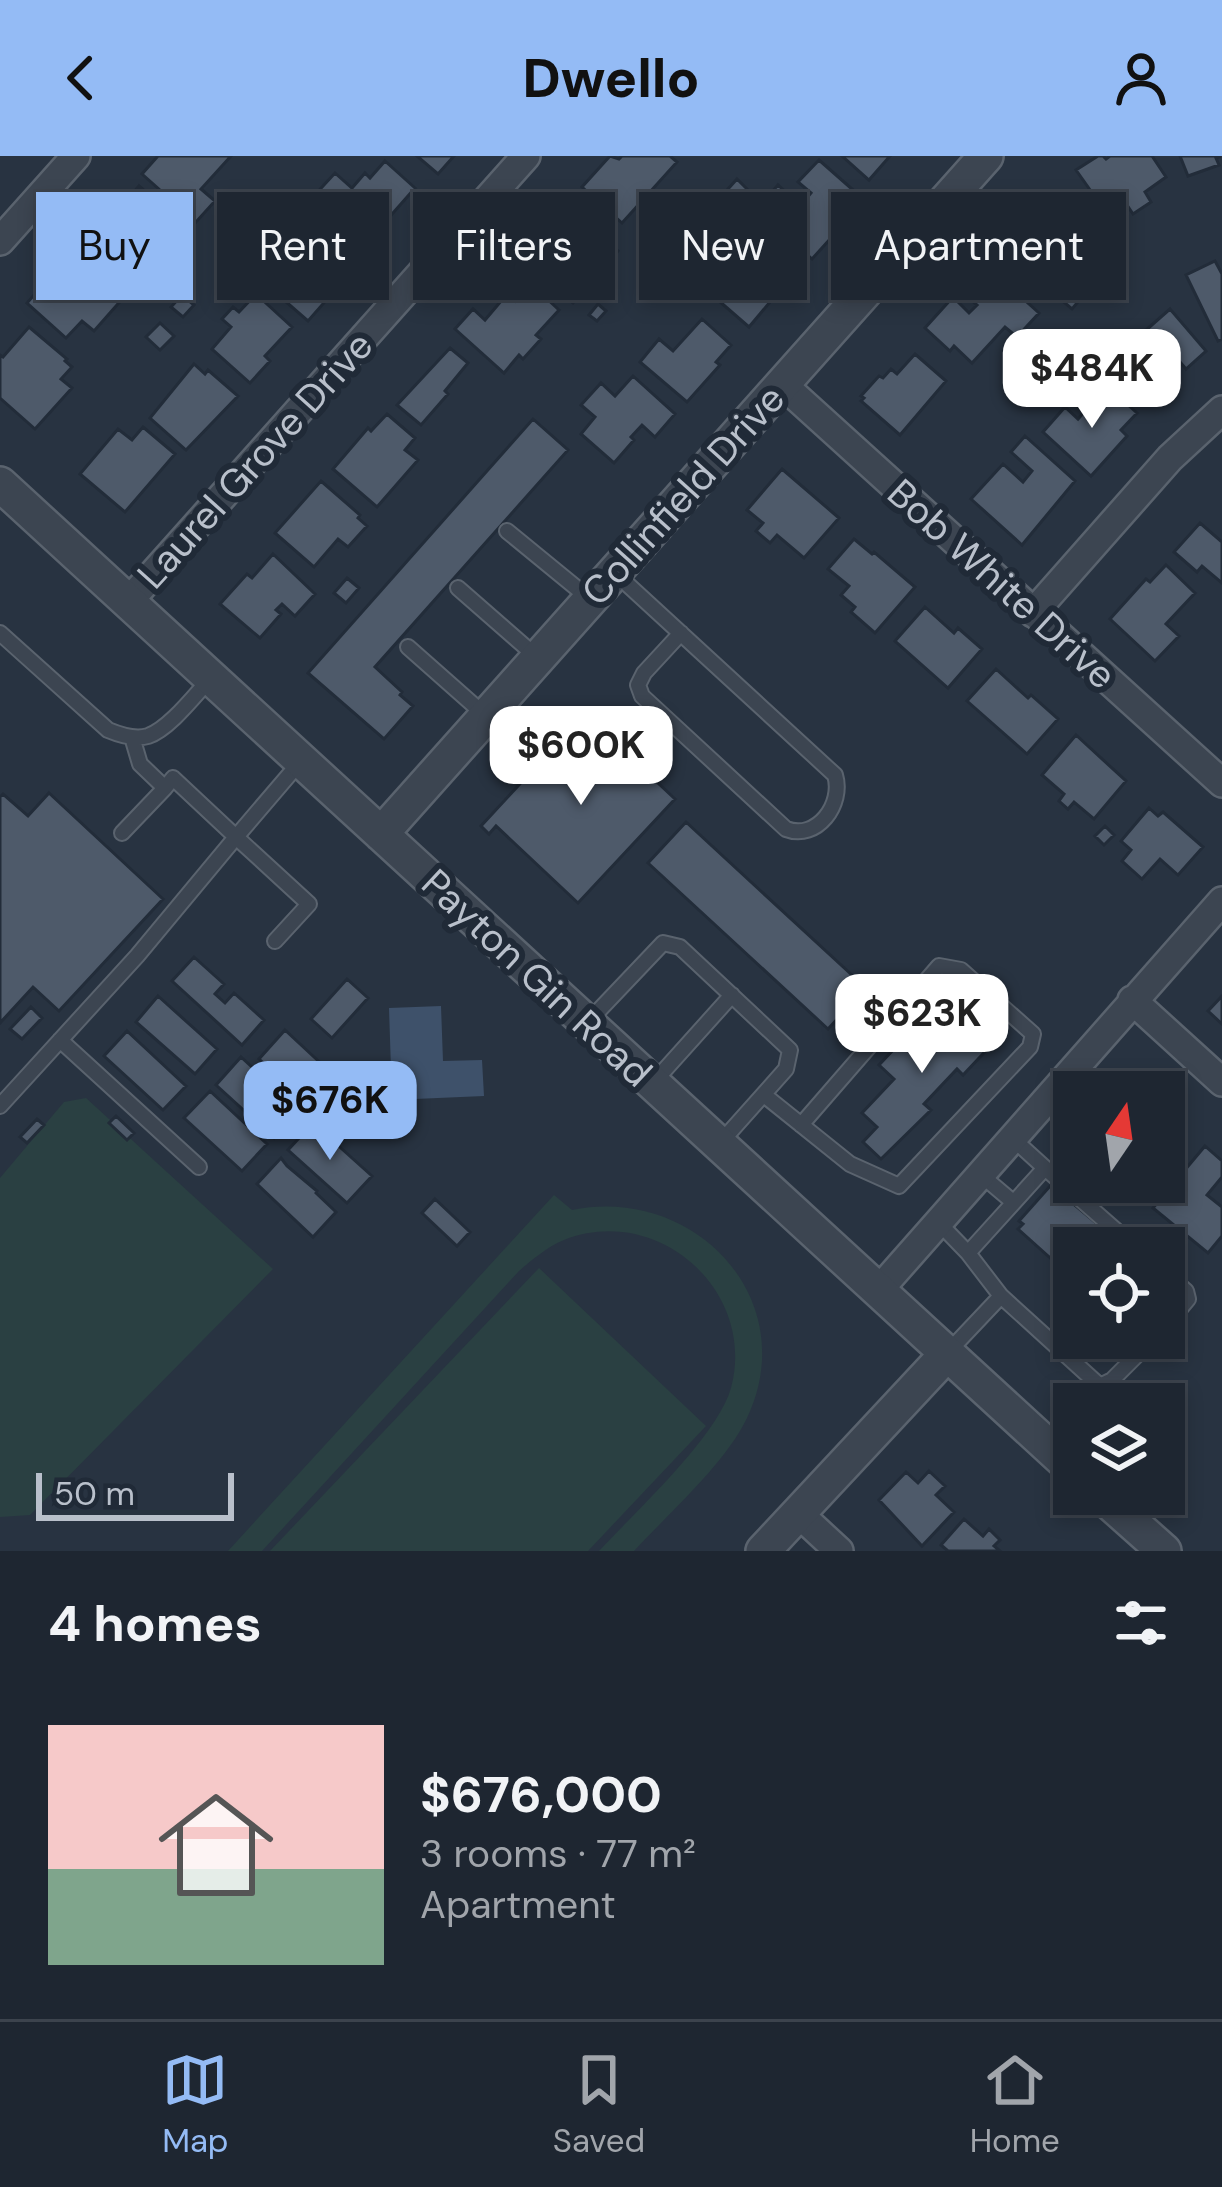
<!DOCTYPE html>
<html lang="en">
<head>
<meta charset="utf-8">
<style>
  :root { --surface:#1e2631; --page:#262e39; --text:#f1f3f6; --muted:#a1a5ab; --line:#3c434d; --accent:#94bbf5 }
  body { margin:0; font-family:"DM Sans",sans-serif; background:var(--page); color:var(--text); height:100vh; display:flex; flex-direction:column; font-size:45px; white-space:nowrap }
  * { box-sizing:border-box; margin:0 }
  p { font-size:39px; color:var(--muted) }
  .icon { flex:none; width:66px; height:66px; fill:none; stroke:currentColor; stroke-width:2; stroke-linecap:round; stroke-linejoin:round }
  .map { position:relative; height:1395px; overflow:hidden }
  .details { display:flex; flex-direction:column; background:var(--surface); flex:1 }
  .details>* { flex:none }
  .banner { position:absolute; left:36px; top:36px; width:1152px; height:108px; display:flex; gap:24px }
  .needle { width:78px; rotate:13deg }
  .buttons { position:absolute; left:1053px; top:915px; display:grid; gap:24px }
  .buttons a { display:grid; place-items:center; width:132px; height:132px; border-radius:0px; background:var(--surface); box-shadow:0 6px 18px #0003,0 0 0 3px var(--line); font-size:60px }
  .scale { position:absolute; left:36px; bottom:30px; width:198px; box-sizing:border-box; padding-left:12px; border:6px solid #b9c0cb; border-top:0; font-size:33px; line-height:42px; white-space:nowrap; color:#b9c0cb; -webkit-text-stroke:9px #202a37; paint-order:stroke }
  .price { position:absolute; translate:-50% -102px; padding:0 27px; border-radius:24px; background:#fff; color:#222; font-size:39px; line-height:78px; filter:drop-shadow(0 3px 6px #0008) }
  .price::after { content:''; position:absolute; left:50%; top:72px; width:36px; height:27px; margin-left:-18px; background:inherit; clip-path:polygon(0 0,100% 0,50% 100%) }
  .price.selected { background:var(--accent); color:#111 }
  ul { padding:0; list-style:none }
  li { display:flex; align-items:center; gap:36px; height:300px; padding:0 48px }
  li+li { border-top:3px solid var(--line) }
  li span { display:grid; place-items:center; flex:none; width:336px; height:240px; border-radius:0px; color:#555 }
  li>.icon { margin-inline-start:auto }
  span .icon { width:144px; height:144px; fill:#fffc; stroke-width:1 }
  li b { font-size:51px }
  h2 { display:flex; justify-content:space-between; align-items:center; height:144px; padding:0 48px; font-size:51px }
  .pill { padding:0 42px; border-radius:0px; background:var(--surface); box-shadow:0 6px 18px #0003,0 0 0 3px var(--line); font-size:42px; line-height:108px }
  .pill.selected { background:var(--accent); color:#111 }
  header { display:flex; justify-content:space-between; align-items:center; height:156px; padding:0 48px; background:var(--accent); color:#111; font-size:54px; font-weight:800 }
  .tabs { display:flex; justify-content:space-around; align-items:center; height:168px; border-top:3px solid var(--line); background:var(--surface); font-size:33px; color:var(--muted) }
  .tabs a { display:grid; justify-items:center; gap:6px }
  .tabs .selected { color:var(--accent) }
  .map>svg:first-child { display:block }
  .green { fill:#2a4042 }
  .water { fill:#3e516a }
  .building { fill:#4e5a6a; stroke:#222c39; stroke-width:3 }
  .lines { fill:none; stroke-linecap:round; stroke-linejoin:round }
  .service-casing { stroke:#5a636e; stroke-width:18 }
  .minor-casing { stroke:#5a636e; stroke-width:32 }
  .tertiary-casing { stroke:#5a636e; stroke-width:38 }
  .service { stroke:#3c4551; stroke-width:14 }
  .minor { stroke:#3c4551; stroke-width:27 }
  .tertiary { stroke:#3c4551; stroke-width:33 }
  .labels { text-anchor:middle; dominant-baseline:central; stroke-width:12; stroke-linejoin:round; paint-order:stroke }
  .street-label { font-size:39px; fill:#b9c0cb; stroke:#202a37 }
</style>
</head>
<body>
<header><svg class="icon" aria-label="back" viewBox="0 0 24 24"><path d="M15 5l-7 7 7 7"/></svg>Dwello<svg class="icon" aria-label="person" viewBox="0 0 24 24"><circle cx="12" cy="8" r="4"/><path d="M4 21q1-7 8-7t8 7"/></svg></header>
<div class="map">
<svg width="1222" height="1395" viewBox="0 0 1222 1395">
  <rect width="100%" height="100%" fill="#283341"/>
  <!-- green -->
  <path class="green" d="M86,942L273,1113L30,1359L0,1361V1022L64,946Z
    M554,1039L572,1054C695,1029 803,1144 747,1262C725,1308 669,1357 634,1395H599C635,1356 717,1281 731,1232C757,1135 658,1047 564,1084C547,1091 533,1103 519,1115L262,1395H228Z
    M539,1112L706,1270L588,1395H270Z"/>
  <!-- water -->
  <path class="water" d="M441,850L443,905L482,904L484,940L392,944L389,852Z"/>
  <!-- building -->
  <path class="building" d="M158,0H231L201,33L215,45L196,66L142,18Z
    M417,0H454L438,18Z
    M610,0L619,3L622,0H670L677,6L622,67L582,31Z
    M842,0H890L869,24Z
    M1098,0H1103L1106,3L1110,0H1152L1166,21L1145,36L1151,46L1133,58L1123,43L1105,55L1076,14Z
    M1180,0H1221L1216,2L1219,9L1188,20Z
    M819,4L861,41L845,59L849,62L812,103L757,53L778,29L800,50L811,37L798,26Z
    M385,5L415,32L385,66L390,70L369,93L312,42L335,17L352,32L365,17L370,22Z
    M737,23L749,35L740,45L728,33Z
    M139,30L169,56L141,88L163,107L140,133L85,83L108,57L113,61Z
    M283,37L292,47L283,55L274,45Z
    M723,44L734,55L725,65L714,54Z
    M580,49L613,76L606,85L618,95L573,147L519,100L541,75L547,81Z
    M745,57L759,70L750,79L737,66Z
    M1065,61L1101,91L1080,117L1093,128L1072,153L999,91L1020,67L1044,87Z
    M326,78L355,104L340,121L344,124L308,165L262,125L296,85L310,97Z
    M760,80L802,115L789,130L786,127L749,171L711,138Z
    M73,94L124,141L94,175L82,165L66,182L27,147Z
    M1215,105L1222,118V183L1218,185L1186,119Z
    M986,109L1039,157L1017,181L1005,171L972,207L954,190L950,195L925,172L953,141L969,157L977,149L962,136Z
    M530,127L559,154L536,179L541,183L523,203L519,199L504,217L455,173L473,153L485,164L507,138L515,145Z
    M256,138L292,171L265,200L270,205L250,227L212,193L231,171L222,163L233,151L239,156Z
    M182,139L194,149L183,161L171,151Z
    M598,148L606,155L597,165L589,159Z
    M1170,153L1206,195L1186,213L1175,200L1161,212L1164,216L1140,236L1112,204Z
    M702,163L731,189L716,206L720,209L687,246L640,206L659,183L673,195Z
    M160,167L174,180L160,194L146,181Z
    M29,171L67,203L65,205L72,211L61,223L72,232L35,273L0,242V199L3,201Z
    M450,192L468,207L445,235L448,238L421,269L397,249Z
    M915,198L946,225L900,279L861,245L864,242L861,240L879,220L883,222L891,213L897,218Z
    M194,208L205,218L208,214L238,240L186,294L150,262Z
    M633,220L675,258L655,281L642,269L631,281L634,284L614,307L581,278L595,261L581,249L601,227L615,240Z
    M1107,230L1137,257L1121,274L1127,280L1091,320L1043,276L1065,251L1078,263Z
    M387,258L415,282L405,294L418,304L377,351L333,313L368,272L371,275Z
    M533,263L568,294L375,511L402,536L400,539L413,550L384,583L308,517Z
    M143,271L175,298L125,356L80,318L118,273L132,284Z
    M1025,280L1075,325L1022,389L971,343L1003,308L1023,326L1032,315L1011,296Z
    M782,313L839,362L804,402L777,379L770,387L756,375L763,367L747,354Z
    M321,325L360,359L358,362L367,370L348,391L338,383L314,411L275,377Z
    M1200,367L1222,386V427L1202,410L1197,416L1174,396Z
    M854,383L872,398L874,396L915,431L875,477L851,456L855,451L841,439L849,430L828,413Z
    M273,398L315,438L295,460L282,448L276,454L281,458L260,482L220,448L247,418L252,422Z
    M1166,409L1195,437L1166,468L1179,480L1155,505L1110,463L1146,423L1150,426Z
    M347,422L359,432L346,447L334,437Z
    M925,451L954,477L958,472L982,493L948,532L895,485Z
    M996,513L1028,542L1031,539L1058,563L1027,598L967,545Z
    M590,552L598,560L593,566L675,643L578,747L496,670L489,678L481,670Z
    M1076,579L1126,625L1094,663L1074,646L1068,653L1059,645L1064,638L1042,619Z
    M49,637L163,743L59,855L33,831L0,867V641L3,638L28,660Z
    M1149,652L1158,660L1163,656L1203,691L1178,719L1160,703L1142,723L1122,705L1131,694L1121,685Z
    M686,666L866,832L828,873L648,707Z
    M1105,670L1114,679L1104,689L1095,680Z
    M194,801L224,828L215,838L225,847L234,837L264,864L242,889L172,825Z
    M347,823L368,842L332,882L311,863Z
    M158,840L217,893L195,918L136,866Z
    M1222,840V868L1208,855Z
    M958,849L996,884L963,919L957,913L924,948L931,954L881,1003L863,986L877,971L862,957L894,923L879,909L911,875L922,886Z
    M31,851L42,862L22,883L10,873Z
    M285,874L343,928L317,956L259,903Z
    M127,875L186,930L163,954L104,900Z
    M241,901L299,954L274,982L216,929Z
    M210,935L267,988L242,1015L184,962Z
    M116,960L134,977L127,984L109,967Z
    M37,963L44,969L27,987L20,981Z
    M313,967L372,1020L347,1047L288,994Z
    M1205,990L1222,1005V1021L1207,1039L1222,1051V1080L1208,1097L1153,1052Z
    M281,1002L287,1010L317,1035L316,1037L336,1056L313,1081L257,1028Z
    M1122,1026H1150L1138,1040Z
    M1051,1029L1126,1092H1074V1130L1059,1117L1058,1109L1018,1073L1023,1068L1019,1065Z
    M435,1043L470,1076L457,1090L422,1057Z
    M1164,1126L1178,1138L1164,1155Z
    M929,1315L945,1330L936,1339L954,1356L922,1390L879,1344L906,1316L918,1327Z
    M964,1363L983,1380L989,1373L1000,1384L994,1390L1000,1395H948L941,1389Z"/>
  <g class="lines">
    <defs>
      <path id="service" d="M507,375L590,443
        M614,416C688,484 762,552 835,619C844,648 817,685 786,673L642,540L638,529L644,517L681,477
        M458,432L538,502
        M0,477L108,574C120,579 135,584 148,580C169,573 195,539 210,523
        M408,491L486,560
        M132,581L140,608L165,632L173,622L236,681L301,605
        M122,677L165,632
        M586,868L663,787L680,791L790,894L786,913L721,986
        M60,884L199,1011
        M652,928L732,839
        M764,939L850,1008L899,1030L1030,891L1033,878L961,814L939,810L801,969
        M0,950L137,800L236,681L309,748L275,785
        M1012,982L1045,1012
        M980,1018L1013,1046
        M938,1066L968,1097
        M1164,1116L1186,1135L1188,1143L1164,1172
        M949,1195L1001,1140
        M1100,1230L1112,1224L1154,1182
        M1085,1248L1100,1230L1001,1140L968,1097L1045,1012L1136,1092
        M1049,1292L1074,1261"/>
      <path id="minor" d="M0,85L76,0
        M782,228L1222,627
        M128,446L526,0
        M1033,457L1170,302L1222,254
        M1132,844L1222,926
        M877,1136L1222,745
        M798,1357L839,1395"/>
      <path id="tertiary" d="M0,328L1074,1314
        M381,678L986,0
        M1100,1338L1164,1395
        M763,1395L946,1199"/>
    </defs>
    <!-- service casing -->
    <use href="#service" class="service-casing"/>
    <!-- minor casing -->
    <use href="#minor" class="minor-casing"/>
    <!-- tertiary casing -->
    <use href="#tertiary" class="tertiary-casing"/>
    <!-- service -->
    <use href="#service" class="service"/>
    <!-- minor -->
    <use href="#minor" class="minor"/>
    <!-- tertiary -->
    <use href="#tertiary" class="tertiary"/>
  </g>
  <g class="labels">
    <!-- street labels -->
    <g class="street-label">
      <text transform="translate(255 304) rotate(-48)">Laurel Grove Drive</text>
      <text transform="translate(683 339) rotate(-48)">Collinfield Drive</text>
      <text transform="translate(1002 428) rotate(42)">Bob White Drive</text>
      <text transform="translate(537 822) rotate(43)">Payton Gin Road</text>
    </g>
  </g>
</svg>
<div class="buttons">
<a><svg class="needle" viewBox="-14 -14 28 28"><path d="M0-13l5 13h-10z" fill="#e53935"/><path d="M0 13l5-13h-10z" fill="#a1a5ab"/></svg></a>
<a><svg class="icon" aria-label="locate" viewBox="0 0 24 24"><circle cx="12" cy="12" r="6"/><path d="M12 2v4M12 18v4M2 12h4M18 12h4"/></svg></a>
<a><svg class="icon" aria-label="layers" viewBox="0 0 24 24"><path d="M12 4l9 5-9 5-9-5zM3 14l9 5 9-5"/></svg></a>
</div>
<div class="scale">50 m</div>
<b class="price" style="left:1092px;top:275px">$484K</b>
<b class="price" style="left:581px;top:652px">$600K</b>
<b class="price" style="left:922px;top:920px">$623K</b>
<b class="price selected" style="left:330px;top:1007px">$676K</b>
<div class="banner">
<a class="pill selected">Buy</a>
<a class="pill">Rent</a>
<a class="pill">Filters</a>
<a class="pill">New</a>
<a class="pill">Apartment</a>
</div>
</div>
<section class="details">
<h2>4 homes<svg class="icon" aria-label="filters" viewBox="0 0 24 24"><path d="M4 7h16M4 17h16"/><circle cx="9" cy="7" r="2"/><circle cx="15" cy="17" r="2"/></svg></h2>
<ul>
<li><span style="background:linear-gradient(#f6c9c9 60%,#7fa58c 0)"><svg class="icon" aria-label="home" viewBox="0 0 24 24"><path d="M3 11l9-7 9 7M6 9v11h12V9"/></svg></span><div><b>$676,000</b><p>3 rooms · 77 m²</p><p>Apartment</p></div></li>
</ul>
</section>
<nav class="tabs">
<a class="selected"><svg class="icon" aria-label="map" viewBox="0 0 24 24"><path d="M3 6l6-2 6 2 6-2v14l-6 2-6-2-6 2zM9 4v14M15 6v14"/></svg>Map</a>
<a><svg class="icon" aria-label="saved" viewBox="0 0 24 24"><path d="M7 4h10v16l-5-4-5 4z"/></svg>Saved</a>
<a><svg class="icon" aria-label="home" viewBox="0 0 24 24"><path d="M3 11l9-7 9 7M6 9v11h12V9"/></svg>Home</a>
</nav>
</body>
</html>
